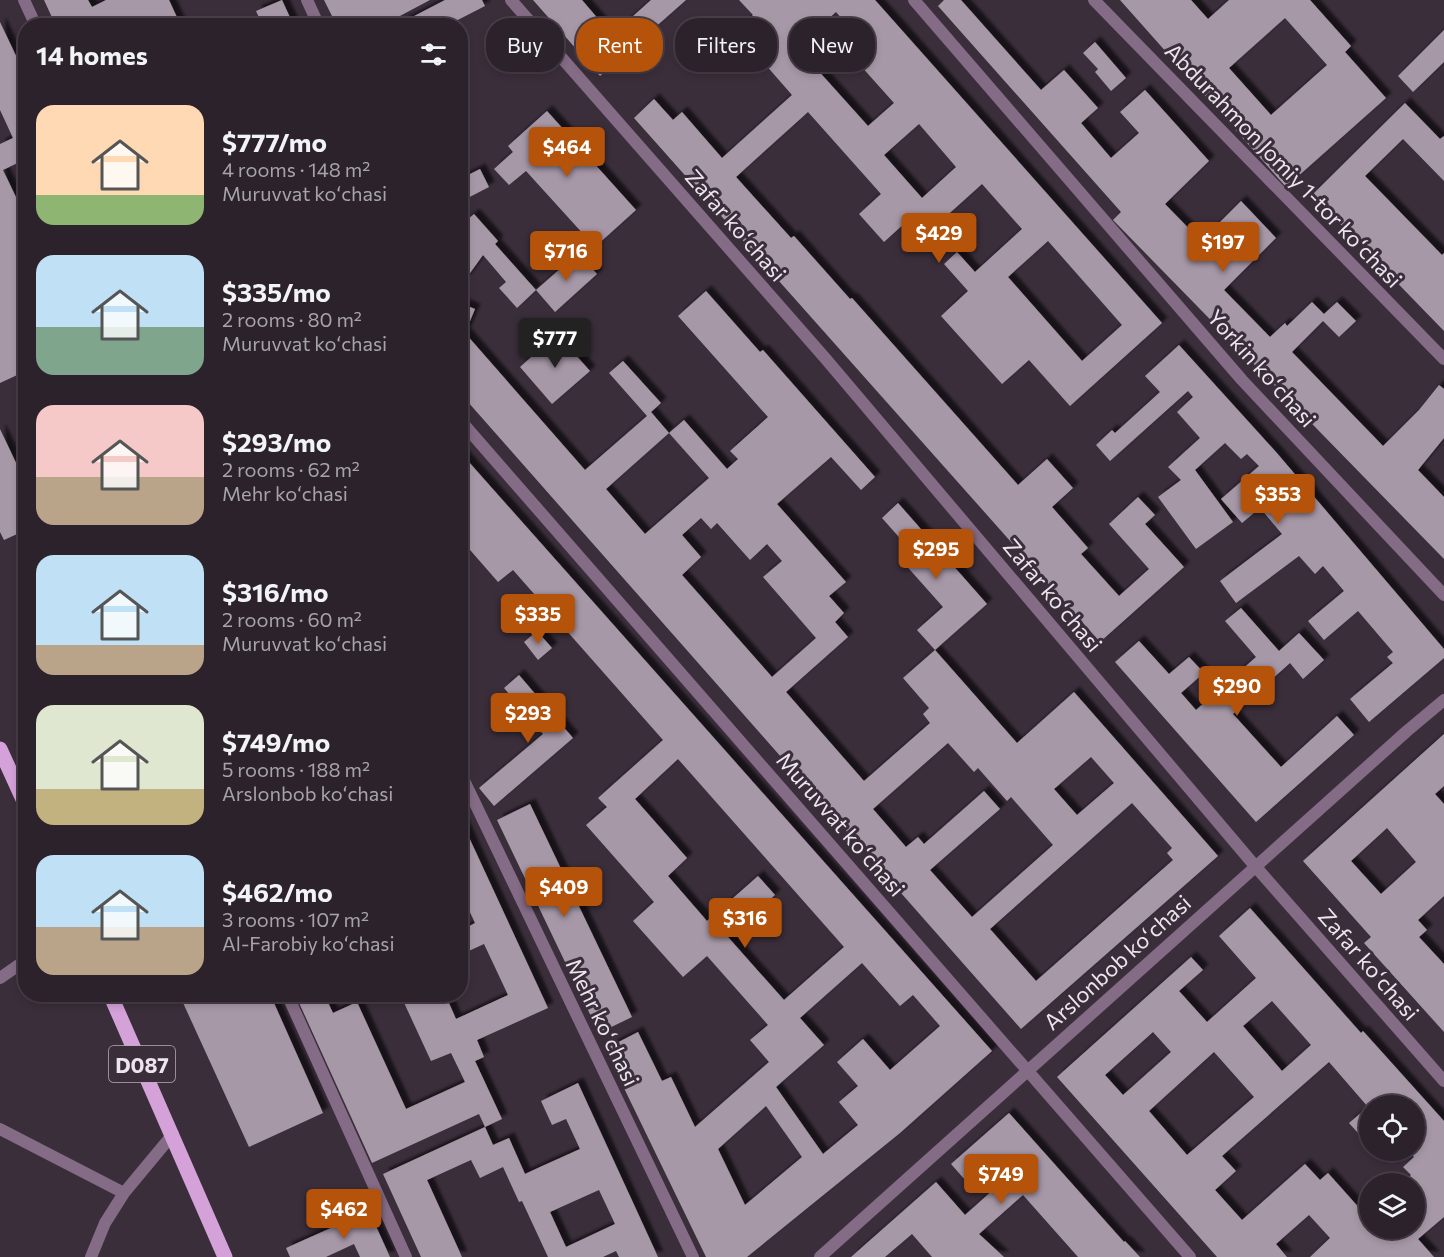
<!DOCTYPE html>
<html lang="en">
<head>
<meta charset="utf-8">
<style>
  :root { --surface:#2c222c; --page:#382f38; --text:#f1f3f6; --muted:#a6a4a9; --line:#483f48; --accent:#b45309 }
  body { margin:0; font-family:Commissioner,sans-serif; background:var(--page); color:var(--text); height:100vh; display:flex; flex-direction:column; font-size:22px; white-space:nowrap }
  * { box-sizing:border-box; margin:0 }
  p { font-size:20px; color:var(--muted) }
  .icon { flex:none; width:33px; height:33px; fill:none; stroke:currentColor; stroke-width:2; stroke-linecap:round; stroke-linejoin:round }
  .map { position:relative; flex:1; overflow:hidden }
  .drawer { position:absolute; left:18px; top:18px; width:450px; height:984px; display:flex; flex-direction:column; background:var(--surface); border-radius:24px; box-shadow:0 3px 9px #0003,0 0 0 2px var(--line) }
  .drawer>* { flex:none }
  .guide { position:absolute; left:486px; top:18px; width:570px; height:54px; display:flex; gap:12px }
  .fabs { position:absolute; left:1359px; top:1095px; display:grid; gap:12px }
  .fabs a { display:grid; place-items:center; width:66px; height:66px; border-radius:50%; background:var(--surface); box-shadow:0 3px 9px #0003,0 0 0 2px var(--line); font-size:30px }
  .price { position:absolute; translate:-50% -51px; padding:0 14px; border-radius:6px; background:var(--accent); color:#fff; font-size:20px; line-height:39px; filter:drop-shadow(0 2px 3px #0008) }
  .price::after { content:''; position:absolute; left:50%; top:36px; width:18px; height:14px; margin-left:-9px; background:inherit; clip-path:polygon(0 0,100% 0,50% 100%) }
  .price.current { background:#222; color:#fff }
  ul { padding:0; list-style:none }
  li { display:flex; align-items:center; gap:18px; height:150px; padding:0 18px }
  li span { display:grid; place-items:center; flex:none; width:168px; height:120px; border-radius:18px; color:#555 }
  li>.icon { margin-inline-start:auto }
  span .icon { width:72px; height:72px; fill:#fffc; stroke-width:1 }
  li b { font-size:26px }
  h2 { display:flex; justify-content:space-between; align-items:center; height:72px; padding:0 18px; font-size:26px }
  .tag { padding:0 21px; border-radius:24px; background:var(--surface); box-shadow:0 3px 9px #0003,0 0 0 2px var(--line); font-size:21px; line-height:54px }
  .tag.current { background:var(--accent); color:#fff }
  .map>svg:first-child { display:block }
  .building { fill:#a798a8; fill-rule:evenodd; filter:url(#shadow) }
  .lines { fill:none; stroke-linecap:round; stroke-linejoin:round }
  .street { stroke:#846b86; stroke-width:12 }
  .primary { stroke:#d4a1d9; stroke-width:15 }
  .labels { text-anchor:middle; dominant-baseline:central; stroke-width:6; stroke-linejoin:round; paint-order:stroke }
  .shield { fill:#3a2e3b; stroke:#b7aeb8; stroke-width:1.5 }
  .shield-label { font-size:21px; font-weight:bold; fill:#ede5ee }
  .street-label { font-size:22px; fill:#ede5ee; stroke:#3a2e3b }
</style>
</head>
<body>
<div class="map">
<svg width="1444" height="1257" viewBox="0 0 1444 1257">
  <defs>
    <filter id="shadow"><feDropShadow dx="5.5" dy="-5.5" stdDeviation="1.5" flood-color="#0009"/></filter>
  </defs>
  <rect width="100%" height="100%" fill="#3a2e3b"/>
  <!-- building -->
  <path class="building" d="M44,0H88L92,7L106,0H169L181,26H56Z
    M282,0L293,24L289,26H263L256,11Z
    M324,0H430L381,26H337Z
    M445,0H482L485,6L446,26H395Z
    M533,0H582L612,35L651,0H686L600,76Z
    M739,0H875L1162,323L1070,406L1029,360L1002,384L941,316L968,291L944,264L957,252L975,272L1022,229L982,184L921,239L906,222L884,242L859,214L881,194L808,112L736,177L791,238L794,236L850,299L852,298L1018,485L1047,459L1073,488L1052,507L1088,548L1081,554L1119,596L1149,569L1109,524L1138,497L1155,515L1145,524L1184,567L1100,642L634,118L654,99L673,120L682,112L722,158L792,95L736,31L753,15ZM836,12L873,54L860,65L894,103L868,126L797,47ZM919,124L956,167L922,198L884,155ZM1048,241L1122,325L1082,361L1008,277Z
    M944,0H961L1041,90L1064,70L1098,108L1081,123L1111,158L1139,133L1120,112L1145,90L1209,161L1165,204L1201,241L1241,201L1276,238L1224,290L1270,337L1285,323L1287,326L1312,302L1324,314L1337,302L1356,321L1339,337L1323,321L1292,352L1383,446L1419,410L1439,385L1444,389V438L1418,470L1444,497V559L1113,220L1121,212L938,6Z
    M1120,0H1191L1208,19L1229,0H1310L1351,46L1345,52L1386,98L1286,187ZM1285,18L1327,65L1271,115L1229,68Z
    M0,22L26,77V159L3,170L26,218V371L0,383V144L13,138L0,110Z
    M1444,30V62L1413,92L1398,76Z
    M1095,42L1126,78L1111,91L1095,72L1098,69L1083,53Z
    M1405,103L1440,139L1444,136V181L1403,139L1365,176L1442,255L1444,253V331L1312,195Z
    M547,111L636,210L595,247L526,171L509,185L494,169L513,152L508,146Z
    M480,169L489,187L460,202V179Z
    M474,214L498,241L495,244L536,290L517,308L499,288L506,282L483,255L465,280L460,276V258L463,254L460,252V226Z
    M578,253L597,274L555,312L536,290Z
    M706,291L760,352L763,350L875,477L861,490L831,457L777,504L846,582L829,596L844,613L835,622L848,637L786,692L864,781L930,723L923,714L929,708L903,678L935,650L1017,743L1074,692L1218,856L1021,1029L460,393V303L475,309L465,333L585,470L647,416L609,373L623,361L661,403L651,412L669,433L684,420L727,469L738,459L730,451L768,417L678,316ZM669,433L709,478L645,534L606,489ZM701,518L711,529L717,523L750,560L767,544L782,561L763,577L816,638L772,677L682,575L701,557L682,535ZM948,743L974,772L978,768L1007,801L1011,797L1053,845L972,917L930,870L1000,809L984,791L924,844L918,837L906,847L873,809ZM1091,757L1114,783L1077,815L1054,789ZM1132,803L1172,848L1167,853L1173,860L1036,981L990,929Z
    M557,334L590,371L552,404L520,367Z
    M1179,345L1276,452L1444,649V658L1369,722L1350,699L1393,663L1387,657L1393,652L1358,611L1324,640L1308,621L1344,591L1323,566L1315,574L1299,556L1236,603L1220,581L1282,534L1260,508L1242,523L1221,499L1259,466L1247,454L1241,459L1225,443L1195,470L1233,522L1196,549L1158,497L1181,480L1168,467L1200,438L1177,412L1193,397L1188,391L1110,461L1096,445L1112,430L1115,433L1160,392L1145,376Z
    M0,429L26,484V530L4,540L0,532Z
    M460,452L992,1051L900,1133L747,1257H706L605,1049L638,1032L662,1081L671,1077L695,1127L769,1062L750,1040L768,1025L707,956L683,977L633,921L654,902L586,825L607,807L598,798L663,740L513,570L498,582L464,543L470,538L460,528ZM678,759L844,947L784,1000L728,937L775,895L758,876L707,921L668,876L687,858L635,799ZM862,963L900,1006L913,995L940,1026L890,1070L863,1039L837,1062L858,1086L839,1102L858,1125L823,1154L776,1087L824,1045L800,1018ZM766,1106L802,1157L745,1205L718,1149Z
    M898,503L987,604L935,650L917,630L943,607L903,562L913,553L882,518Z
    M26,582V598L20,585Z
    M1241,608L1279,651L1299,633L1324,660L1303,679L1290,663L1233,714L1281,767L1337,716L1354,735L1256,822L1115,662L1139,641L1169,674L1189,657L1204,673L1181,693L1196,710L1256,657L1225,621Z
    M537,631L552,648L538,660L524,642Z
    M519,675L573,738L494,806L479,788L543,734L504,688Z
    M1444,734V786L1435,794L1444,804V896L1418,920L1427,930L1419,937L1444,964V1032L1364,943L1371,937L1303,861ZM1387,828L1416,862L1381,894L1351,861Z
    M530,804L632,1017L599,1033L497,820Z
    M460,818L548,1008L477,1040L484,1057L475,1061L502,1119L485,1127L479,1114L372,1163L295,994H324L333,1013L357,1002L406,1109L465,1082L451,1053L431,1061L400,994H445L456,1019L508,995L484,944L460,955V937L464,936L462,930L475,923L460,891Z
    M1250,908L1361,1033L1363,1031L1444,1121V1217L1418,1239L1434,1257H1310L1330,1238L1309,1215L1276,1244L1287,1257H1217L1057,1077L1191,957L1203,970L1179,991L1207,1022L1256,978L1219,936ZM1272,1001L1311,1045L1282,1071L1243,1026ZM1153,1032L1171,1052L1123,1095L1105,1075ZM1214,1052L1254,1097L1187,1155L1149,1111ZM1329,1062L1368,1107L1349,1123L1366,1142L1370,1139V1106H1414V1150H1408L1414,1157L1403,1167L1411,1175L1402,1184H1414V1228H1370V1220L1328,1173L1320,1180L1305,1164L1242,1220L1215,1190L1236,1171L1222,1156Z
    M179,994H270L323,1113L249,1147Z
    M578,1083L658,1257H619L616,1251L603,1257H548L522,1201L519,1202L503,1167L480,1178L471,1160L427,1180L462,1257H421L383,1174L485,1127L493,1145L509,1138L525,1174L540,1167L580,1149L566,1119L552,1125L541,1101ZM599,1190L615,1224L566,1247L550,1212Z
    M1009,1113L1124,1242L1125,1241L1140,1257H1078L1023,1195L979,1234L1004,1257H932L912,1234L885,1257H851L936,1182L965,1215L1004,1180L988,1162L966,1181L951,1164Z
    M369,1211L390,1257H360L354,1244L326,1257H290L286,1248Z"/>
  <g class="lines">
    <!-- street -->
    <path class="street" d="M24,0L36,26
      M307,0L319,26
      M511,0L825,358L1255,866L1444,1081
      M914,0L1242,380L1444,595
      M1094,0L1444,359
      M460,420L1190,1257
      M460,772L693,1257
      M0,978L26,960
      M287,994L406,1257
      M0,1129L124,1193
      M91,1257L105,1223L124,1193L173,1134
      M820,1257L1407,731L1444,700"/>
    <!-- primary -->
    <path class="primary" d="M0,749L26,806
      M110,994L225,1257"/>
  </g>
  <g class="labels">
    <!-- shield labels -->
    <rect class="shield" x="109" y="1046" width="66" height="36" rx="4.5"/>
    <g class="shield-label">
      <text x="142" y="1064">D087</text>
    </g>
    <!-- street labels -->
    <g class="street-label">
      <text transform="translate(1284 165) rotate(46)">Abdurahmon Jomiy 1-tor koʻchasi</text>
      <text transform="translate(736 225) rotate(49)">Zafar koʻchasi</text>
      <text transform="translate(1262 368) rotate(48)">Yorkin koʻchasi</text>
      <text transform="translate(1053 595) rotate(50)">Zafar koʻchasi</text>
      <text transform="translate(841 824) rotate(49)">Muruvvat koʻchasi</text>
      <text transform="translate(1117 962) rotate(-42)">Arslonbob koʻchasi</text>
      <text transform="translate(1369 964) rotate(49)">Zafar koʻchasi</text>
      <text transform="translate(603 1022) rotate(64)">Mehr koʻchasi</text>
    </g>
  </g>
</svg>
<div class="fabs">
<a><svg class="icon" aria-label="locate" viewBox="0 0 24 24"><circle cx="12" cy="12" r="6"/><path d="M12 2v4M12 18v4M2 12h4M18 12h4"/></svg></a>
<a><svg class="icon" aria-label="layers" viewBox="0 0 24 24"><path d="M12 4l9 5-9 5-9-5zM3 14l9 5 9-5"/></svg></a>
</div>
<b class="price" style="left:567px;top:178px">$464</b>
<b class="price" style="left:939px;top:264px">$429</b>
<b class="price" style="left:1223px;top:273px">$197</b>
<b class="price" style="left:566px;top:282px">$716</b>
<b class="price current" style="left:555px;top:369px">$777</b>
<b class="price" style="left:1278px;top:525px">$353</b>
<b class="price" style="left:936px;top:580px">$295</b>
<b class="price" style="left:538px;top:645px">$335</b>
<b class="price" style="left:1237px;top:717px">$290</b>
<b class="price" style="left:528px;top:744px">$293</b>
<b class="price" style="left:564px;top:918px">$409</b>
<b class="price" style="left:745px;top:949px">$316</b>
<b class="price" style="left:1001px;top:1205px">$749</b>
<b class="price" style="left:344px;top:1240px">$462</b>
<div class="guide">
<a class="tag">Buy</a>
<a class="tag current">Rent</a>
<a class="tag">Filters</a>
<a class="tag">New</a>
</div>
<section class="drawer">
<h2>14 homes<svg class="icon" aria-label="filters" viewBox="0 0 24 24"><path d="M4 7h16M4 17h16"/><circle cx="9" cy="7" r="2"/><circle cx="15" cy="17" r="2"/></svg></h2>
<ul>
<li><span style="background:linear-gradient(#ffd9b3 75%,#8fb573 0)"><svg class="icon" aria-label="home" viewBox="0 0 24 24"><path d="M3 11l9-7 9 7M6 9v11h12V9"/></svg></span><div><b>$777/mo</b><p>4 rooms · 148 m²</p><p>Muruvvat koʻchasi</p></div></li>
<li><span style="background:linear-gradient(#bfe0f5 60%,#7fa58c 0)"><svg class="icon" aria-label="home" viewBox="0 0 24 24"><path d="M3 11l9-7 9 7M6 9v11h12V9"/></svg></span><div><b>$335/mo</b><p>2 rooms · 80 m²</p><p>Muruvvat koʻchasi</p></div></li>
<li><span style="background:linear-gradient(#f6c9c9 60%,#b9a48a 0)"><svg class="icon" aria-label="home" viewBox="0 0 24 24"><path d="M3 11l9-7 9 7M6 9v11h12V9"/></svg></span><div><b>$293/mo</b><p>2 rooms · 62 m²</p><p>Mehr koʻchasi</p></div></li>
<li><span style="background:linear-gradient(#bfe0f5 75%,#b9a48a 0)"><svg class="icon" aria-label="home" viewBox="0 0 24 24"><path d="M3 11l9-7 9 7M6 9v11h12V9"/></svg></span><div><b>$316/mo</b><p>2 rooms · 60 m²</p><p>Muruvvat koʻchasi</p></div></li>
<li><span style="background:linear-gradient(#dfe7d0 70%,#c2b280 0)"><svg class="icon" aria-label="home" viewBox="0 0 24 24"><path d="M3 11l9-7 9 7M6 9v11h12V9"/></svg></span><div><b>$749/mo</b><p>5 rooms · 188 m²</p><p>Arslonbob koʻchasi</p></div></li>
<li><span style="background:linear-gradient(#bfe0f5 60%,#b9a48a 0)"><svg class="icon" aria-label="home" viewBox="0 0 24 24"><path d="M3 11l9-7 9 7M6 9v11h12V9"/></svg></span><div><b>$462/mo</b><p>3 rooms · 107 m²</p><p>Al-Farobiy koʻchasi</p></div></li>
</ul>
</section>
</div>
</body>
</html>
